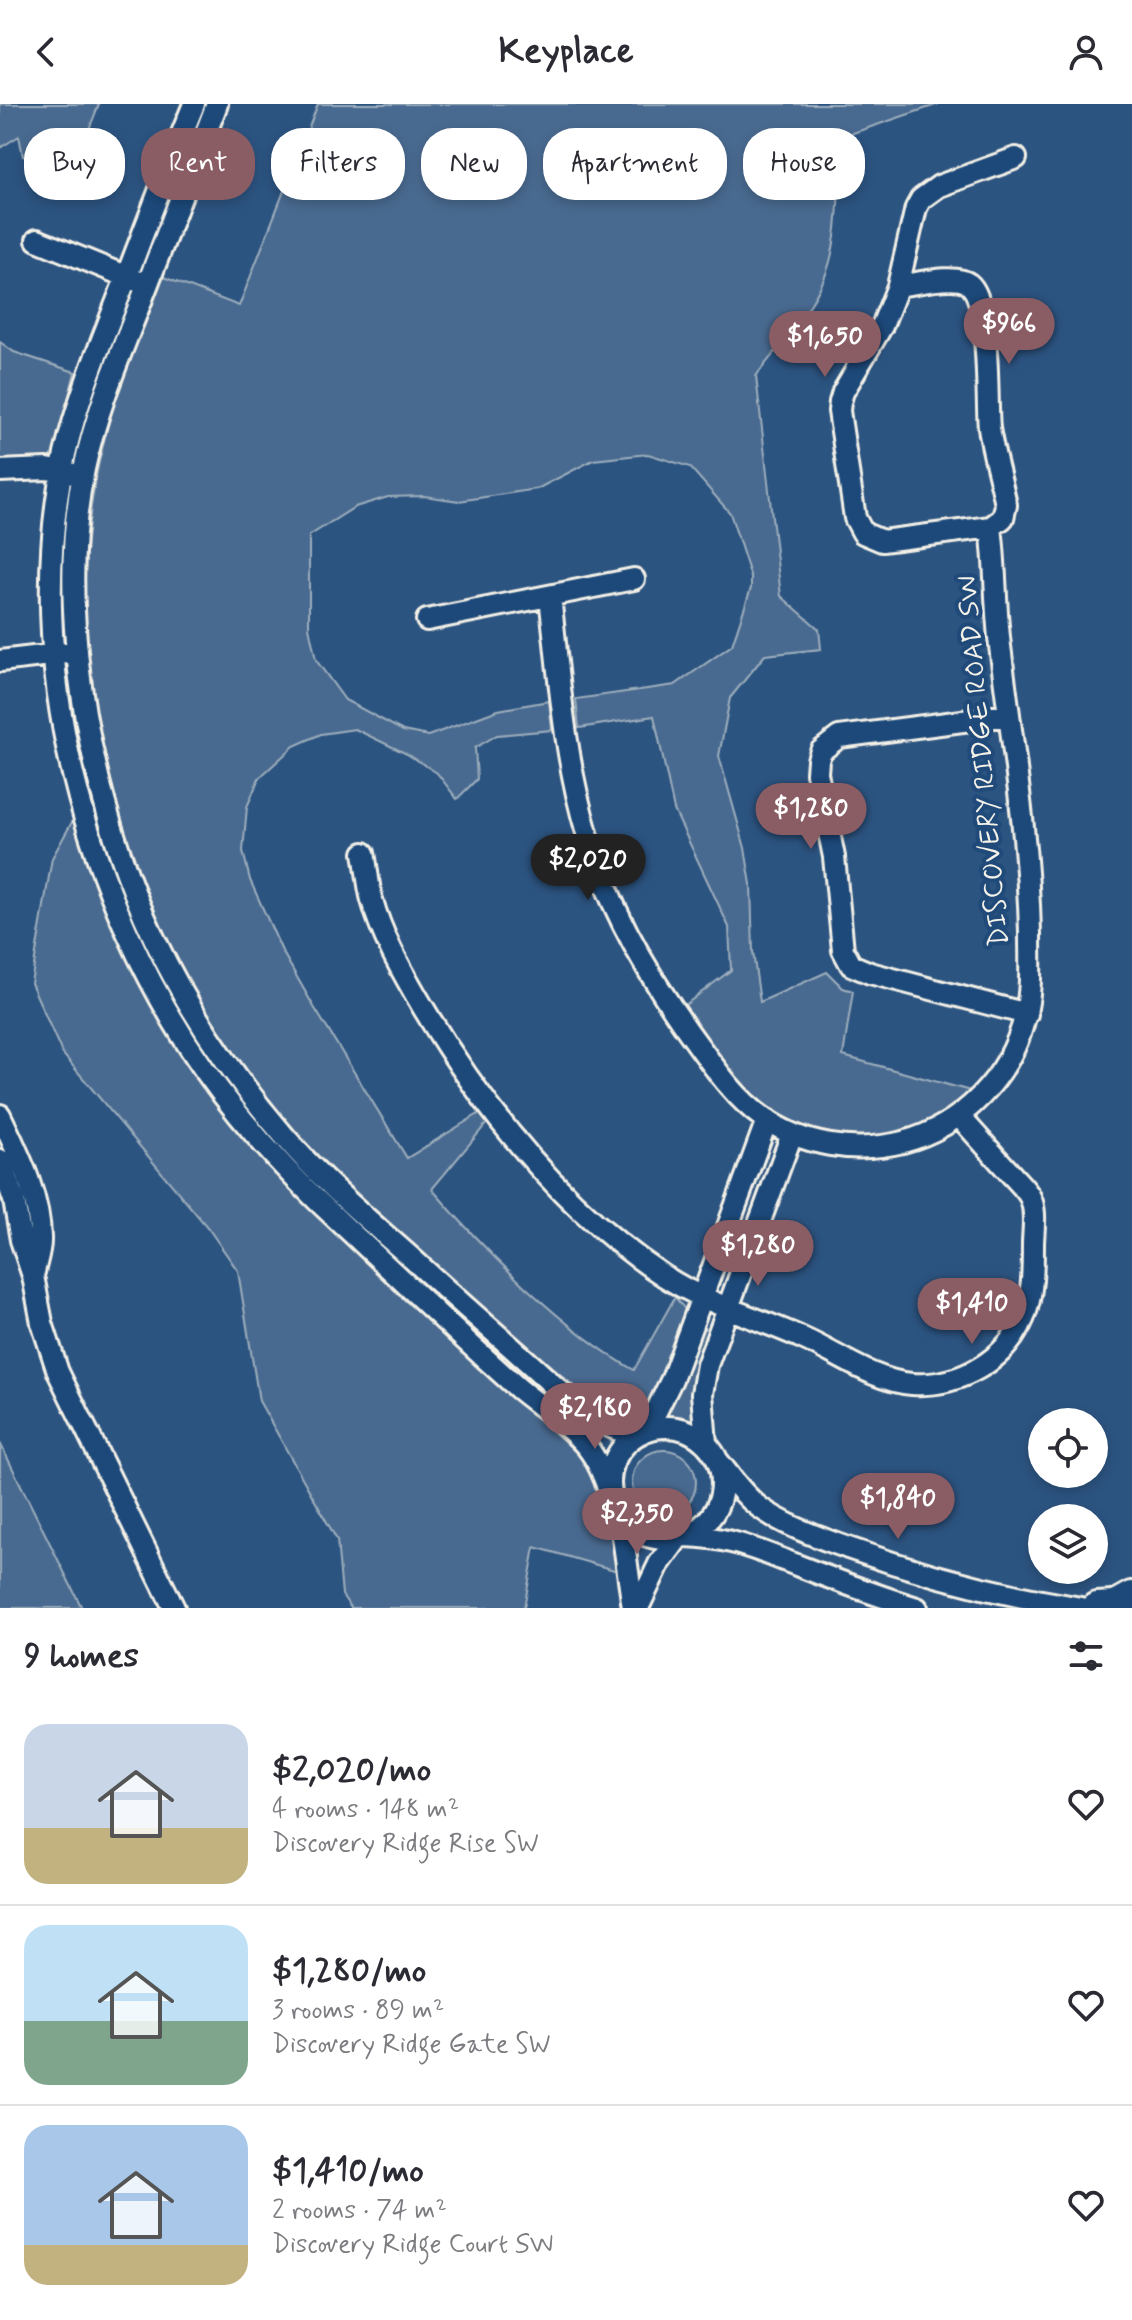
<!DOCTYPE html>
<html lang="en">
<head>
<meta charset="utf-8">
<style>
  :root { --surface:#fff; --page:#f7f7f7; --text:#2b2b33; --muted:#7c7c81; --line:#e1e1e2; --accent:#8a5d65 }
  body { margin:0; font-family:Mynerve,sans-serif; background:var(--page); color:var(--text); height:100vh; display:flex; flex-direction:column; font-size:30px; white-space:nowrap }
  * { box-sizing:border-box; margin:0 }
  p { font-size:26px; color:var(--muted) }
  .icon { flex:none; width:44px; height:44px; fill:none; stroke:currentColor; stroke-width:2; stroke-linecap:round; stroke-linejoin:round }
  .map { position:relative; height:1504px; overflow:hidden }
  .side { display:flex; flex-direction:column; background:var(--surface); flex:1 }
  .side>* { flex:none }
  .top-card { position:absolute; left:24px; top:24px; width:1084px; height:72px; display:flex; gap:16px }
  .tools { position:absolute; left:1028px; top:1304px; display:grid; gap:16px }
  .tools a { display:grid; place-items:center; width:80px; height:80px; border-radius:50%; background:var(--surface); box-shadow:0 4px 12px #0003; font-size:40px }
  .price { position:absolute; translate:-50% -68px; padding:0 18px; border-radius:28px; background:var(--accent); color:#fff; font-size:26px; line-height:52px; filter:drop-shadow(0 2px 4px #0008) }
  .price::after { content:''; position:absolute; left:50%; top:48px; width:24px; height:18px; margin-left:-12px; background:inherit; clip-path:polygon(0 0,100% 0,50% 100%) }
  .price.on { background:#222; color:#fff }
  ul { padding:0; list-style:none }
  li { display:flex; align-items:center; gap:24px; height:200px; padding:0 24px }
  li+li { border-top:2px solid var(--line) }
  li span { display:grid; place-items:center; flex:none; width:224px; height:160px; border-radius:24px; color:#555 }
  li>.icon { margin-inline-start:auto }
  span .icon { width:96px; height:96px; fill:#fffc; stroke-width:1 }
  li b { font-size:34px }
  h2 { display:flex; justify-content:space-between; align-items:center; height:96px; padding:0 24px; font-size:34px }
  .chip { padding:0 28px; border-radius:32px; background:var(--surface); box-shadow:0 4px 12px #0003; font-size:28px; line-height:72px }
  .chip.on { background:var(--accent); color:#fff }
  header { display:flex; justify-content:space-between; align-items:center; height:104px; padding:0 24px; background:var(--surface); font-size:36px; font-weight:700 }
  .map>svg:first-child { display:block }
  .green { fill:#496b90; stroke:#9eaebc; stroke-width:2 }
  .lines { fill:none; stroke-linecap:round; stroke-linejoin:round }
  .minor-casing { stroke:#f4f1e8; stroke-width:26 }
  .highway-casing { stroke:#f4f1e8; stroke-width:36 }
  .minor { stroke:#1f4a7a; stroke-width:20 }
  .highway { stroke:#1f4a7a; stroke-width:30 }
  .labels { text-anchor:middle; dominant-baseline:central; stroke-width:8; stroke-linejoin:round; paint-order:stroke }
  .street-label { font-size:28px; fill:#f4f1e8; stroke:#1f4a7a }
</style>
</head>
<body>
<header><svg class="icon" aria-label="back" viewBox="0 0 24 24"><path d="M15 5l-7 7 7 7"/></svg>Keyplace<svg class="icon" aria-label="person" viewBox="0 0 24 24"><circle cx="12" cy="8" r="4"/><path d="M4 21q1-7 8-7t8 7"/></svg></header>
<div class="map">
<svg width="1132" height="1504" viewBox="0 0 1132 1504">
  <rect width="100%" height="100%" fill="#2c5481"/>
  <filter id="ink" filterUnits="userSpaceOnUse"><feTurbulence type="fractalNoise" baseFrequency=".0125" numOctaves="2"/><feDisplacementMap in="SourceGraphic" scale="16" xChannelSelector="R" yChannelSelector="G"/><feConvolveMatrix kernelMatrix="1 2 1 2 8 2 1 2 1" color-interpolation-filters="sRGB"/></filter>
  <g filter="url(#ink)">
    <!-- green -->
    <path class="green" d="M0,0H99L80,48L54,40L51,56L23,52L19,32L0,44Z
      M318,0H939L841,33C838,76 841,136 824,175C809,210 779,242 756,272L781,492L819,525L821,545L765,551L730,594L719,652L745,744L751,780L753,848L760,898L827,868L843,884L853,887L843,952L974,988C957,1000 942,1013 923,1021C868,1044 800,1032 756,993C728,968 706,931 685,901L731,866L729,823L674,706L654,612L579,624L576,595L675,581L732,541L751,484V474L730,409L690,363L648,350L593,356L537,385L459,397L424,392L388,393L355,403L309,432V523L316,556L345,596L403,627L428,632L498,606L549,597L552,626L497,631L475,644L477,675L457,695L437,669L407,650L355,625L321,630L294,642L259,674L247,703L243,747L250,776L282,847L314,903L407,1054L480,1009L487,1019L432,1085C485,1147 563,1226 634,1266L675,1193L687,1208L658,1288L647,1304L624,1315L606,1309C546,1259 487,1207 428,1154C378,1110 327,1066 284,1014C245,967 209,918 180,865C147,803 125,737 109,669C86,572 76,490 93,390C105,314 133,242 161,172L239,202Z
      M0,238L14,248L75,268L53,355L0,363Z
      M77,709L91,761L132,862L161,916L197,972L239,1027L273,1067L322,1116L579,1351C603,1386 613,1427 621,1468L535,1443L524,1504H351L342,1491L337,1436L259,1297L238,1167L208,1124L62,949L31,879L52,754Z
      M699,1224L707,1225L708,1231C697,1262 691,1289 692,1323L663,1315L674,1294Z
      M0,1339L82,1504H0Z
      M632 1378a32 32 0 1 1 64 0a32 32 0 1 1-64 0Z"/>
    <g class="lines">
      <defs>
        <path id="minor" d="M194,0C170,58 148,116 126,174C104,232 79,289 65,350C20,559 86,796 206,968C245,1023 291,1073 341,1119C400,1174 458,1231 519,1285C542,1304 568,1320 587,1343C599,1358 605,1376 612,1394
          M217,0C191,67 166,133 140,200C119,254 96,308 84,365C67,445 72,529 85,609C113,774 176,906 285,1033C324,1079 372,1119 417,1159C454,1193 492,1226 529,1259C555,1282 584,1313 618,1326C625,1328 633,1328 641,1329
          M37,136L137,177
          M898,182C915,180 956,169 969,180C991,197 986,295 989,324C993,350 1001,375 1006,401L1003,414L991,423L882,437L863,429L855,414L839,307L840,298L843,288L882,222L898,182L916,104L921,95L939,82L1016,54
          M0,367L47,365L75,370
          M550,492C559,571 564,652 587,729C610,808 652,879 701,945C719,970 737,995 762,1013C803,1042 855,1050 903,1038C963,1022 1010,973 1025,913C1032,886 1030,857 1030,829C1028,733 1012,638 1000,542C995,503 996,463 991,423
          M427,516L634,475
          M0,557L67,549
          M1009,611L839,633L821,647L818,656L817,669L834,753L843,846L851,861L870,869L1027,910
          M364,749C367,764 368,781 372,796C382,833 402,867 421,900C483,1005 561,1104 664,1172C707,1200 755,1213 802,1234C837,1249 873,1277 912,1280C959,1283 1006,1257 1024,1213C1033,1190 1033,1165 1033,1141C1033,1127 1037,1107 1030,1093C1026,1085 1017,1077 1011,1070C994,1051 976,1031 959,1012
          M0,1011C18,1049 41,1094 40,1137C40,1147 36,1158 34,1168
          M0,1056L14,1096L21,1136L33,1172L42,1219L58,1268L174,1504
          M610 1379a56 56 0 1 1 112 0a56 56 0 1 1-112 0Z
          M647,1326L672,1275L767,1016
          M706,1339L702,1290L707,1261L792,1030
          M718,1357C731,1373 742,1390 759,1403C785,1422 818,1433 848,1444C924,1471 1002,1491 1081,1504
          M620,1411L633,1504
          M685,1432C731,1433 757,1446 799,1462C838,1477 877,1492 917,1504
          M638,1504L659,1460L678,1434"/>
        <path id="highway" d="M1097,1504L1114,1503L1132,1493"/>
      </defs>
      <!-- minor casing -->
      <use href="#minor" class="minor-casing"/>
      <!-- highway casing -->
      <use href="#highway" class="highway-casing"/>
      <!-- minor -->
      <use href="#minor" class="minor"/>
      <!-- highway -->
      <use href="#highway" class="highway"/>
    </g>
  </g>
  <g class="labels">
    <!-- street labels -->
    <g class="street-label">
      <text transform="translate(984 657) rotate(-95)">DISCOVERY RIDGE ROAD SW</text>
    </g>
  </g>
</svg>
<div class="tools">
<a><svg class="icon" aria-label="locate" viewBox="0 0 24 24"><circle cx="12" cy="12" r="6"/><path d="M12 2v4M12 18v4M2 12h4M18 12h4"/></svg></a>
<a><svg class="icon" aria-label="layers" viewBox="0 0 24 24"><path d="M12 4l9 5-9 5-9-5zM3 14l9 5 9-5"/></svg></a>
</div>
<b class="price" style="left:1009px;top:262px">$966</b>
<b class="price" style="left:825px;top:275px">$1,650</b>
<b class="price" style="left:811px;top:747px">$1,280</b>
<b class="price on" style="left:588px;top:798px">$2,020</b>
<b class="price" style="left:758px;top:1184px">$1,280</b>
<b class="price" style="left:972px;top:1242px">$1,410</b>
<b class="price" style="left:595px;top:1347px">$2,180</b>
<b class="price" style="left:898px;top:1437px">$1,840</b>
<b class="price" style="left:637px;top:1452px">$2,350</b>
<div class="top-card">
<a class="chip">Buy</a>
<a class="chip on">Rent</a>
<a class="chip">Filters</a>
<a class="chip">New</a>
<a class="chip">Apartment</a>
<a class="chip">House</a>
</div>
</div>
<section class="side">
<h2>9 homes<svg class="icon" aria-label="filters" viewBox="0 0 24 24"><path d="M4 7h16M4 17h16"/><circle cx="9" cy="7" r="2"/><circle cx="15" cy="17" r="2"/></svg></h2>
<ul>
<li><span style="background:linear-gradient(#c9d6e8 65%,#c2b280 0)"><svg class="icon" aria-label="home" viewBox="0 0 24 24"><path d="M3 11l9-7 9 7M6 9v11h12V9"/></svg></span><div><b>$2,020/mo</b><p>4 rooms · 148 m²</p><p>Discovery Ridge Rise SW</p></div><svg class="icon" aria-label="heart" viewBox="0 0 24 24"><path d="M12 20l-8-8c-3-5 5-10 8-4 3-6 11-1 8 4z"/></svg></li>
<li><span style="background:linear-gradient(#bfe0f5 60%,#7fa58c 0)"><svg class="icon" aria-label="home" viewBox="0 0 24 24"><path d="M3 11l9-7 9 7M6 9v11h12V9"/></svg></span><div><b>$1,280/mo</b><p>3 rooms · 89 m²</p><p>Discovery Ridge Gate SW</p></div><svg class="icon" aria-label="heart" viewBox="0 0 24 24"><path d="M12 20l-8-8c-3-5 5-10 8-4 3-6 11-1 8 4z"/></svg></li>
<li><span style="background:linear-gradient(#a9c7e8 75%,#c2b280 0)"><svg class="icon" aria-label="home" viewBox="0 0 24 24"><path d="M3 11l9-7 9 7M6 9v11h12V9"/></svg></span><div><b>$1,410/mo</b><p>2 rooms · 74 m²</p><p>Discovery Ridge Court SW</p></div><svg class="icon" aria-label="heart" viewBox="0 0 24 24"><path d="M12 20l-8-8c-3-5 5-10 8-4 3-6 11-1 8 4z"/></svg></li>
</ul>
</section>
</body>
</html>
